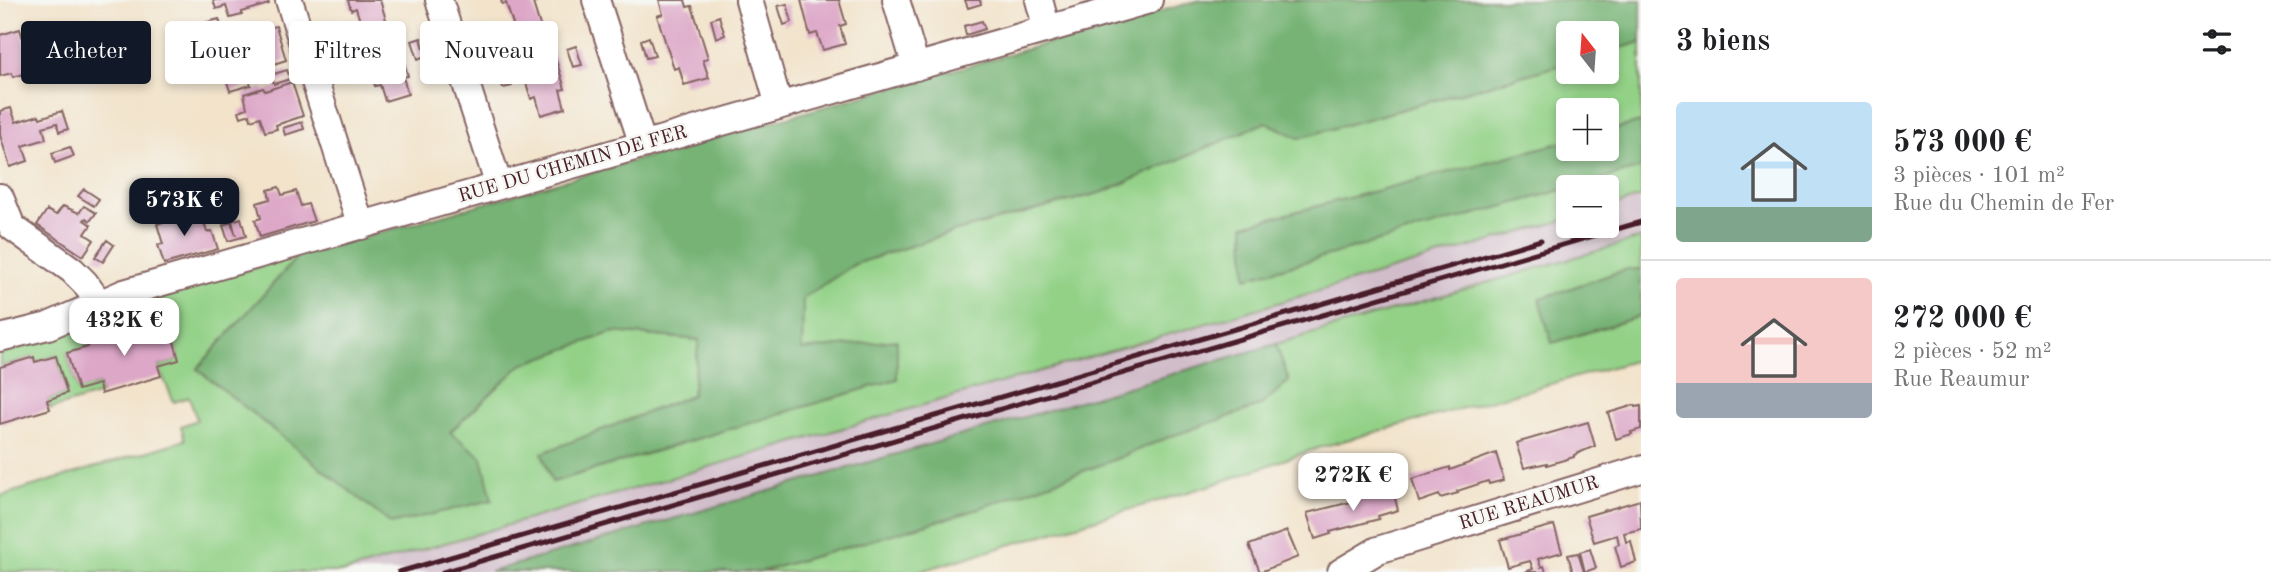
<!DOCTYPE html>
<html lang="fr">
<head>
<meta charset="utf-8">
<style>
  :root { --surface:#fff; --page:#f6f6f6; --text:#202124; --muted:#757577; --line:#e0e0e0; --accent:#111827 }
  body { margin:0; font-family:"Old Standard TT",serif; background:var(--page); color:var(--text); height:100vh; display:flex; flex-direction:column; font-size:26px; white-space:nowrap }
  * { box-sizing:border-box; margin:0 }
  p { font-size:23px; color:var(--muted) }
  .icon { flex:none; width:38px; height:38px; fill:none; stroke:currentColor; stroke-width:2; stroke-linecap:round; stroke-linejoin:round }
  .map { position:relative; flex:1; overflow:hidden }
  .sheet { display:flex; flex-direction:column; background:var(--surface); width:630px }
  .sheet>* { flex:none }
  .guide { position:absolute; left:21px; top:21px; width:665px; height:63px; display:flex; gap:14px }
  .needle { width:46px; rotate:343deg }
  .tools { position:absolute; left:1556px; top:21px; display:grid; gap:14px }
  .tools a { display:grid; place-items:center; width:63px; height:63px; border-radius:7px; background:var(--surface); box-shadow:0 4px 10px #0003; font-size:35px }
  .price { position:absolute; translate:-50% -60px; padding:0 16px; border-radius:14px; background:#fff; color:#222; font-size:23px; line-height:46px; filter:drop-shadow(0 2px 4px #0008) }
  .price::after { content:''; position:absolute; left:50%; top:42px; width:21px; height:16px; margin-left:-10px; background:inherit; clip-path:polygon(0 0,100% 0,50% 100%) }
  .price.current { background:var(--accent); color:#fff }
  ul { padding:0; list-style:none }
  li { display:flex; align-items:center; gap:21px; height:175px; padding:0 35px }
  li+li { border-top:2px solid var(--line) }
  li span { display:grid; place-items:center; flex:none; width:196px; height:140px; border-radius:7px; color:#555 }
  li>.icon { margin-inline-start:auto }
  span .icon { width:84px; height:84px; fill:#fffc; stroke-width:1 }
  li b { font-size:30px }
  h2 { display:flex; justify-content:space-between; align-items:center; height:84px; padding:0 35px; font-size:30px }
  .pill { padding:0 24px; border-radius:7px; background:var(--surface); box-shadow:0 4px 10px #0003; font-size:24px; line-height:63px }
  .pill.current { background:var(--accent); color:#fff }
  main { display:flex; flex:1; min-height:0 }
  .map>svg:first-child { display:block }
  .industrial { fill:#d1bdca }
  .green { fill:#93d187; stroke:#6e7859; stroke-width:2 }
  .forest { fill:#76b374; stroke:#606950; stroke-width:2 }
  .building { fill:#dda7c8 }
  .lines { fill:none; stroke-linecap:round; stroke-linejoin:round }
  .street-casing { stroke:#856463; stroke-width:30 }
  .street { stroke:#fff; stroke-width:26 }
  .rail { stroke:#4a1f2b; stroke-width:5 }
  .labels { text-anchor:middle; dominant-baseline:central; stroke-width:5; stroke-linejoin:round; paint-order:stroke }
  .street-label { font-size:19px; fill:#4a1f2b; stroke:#f6f6f2 }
</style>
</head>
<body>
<main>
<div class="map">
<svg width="1641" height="572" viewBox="0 0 1641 572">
  <rect width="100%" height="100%" fill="#f6f6f2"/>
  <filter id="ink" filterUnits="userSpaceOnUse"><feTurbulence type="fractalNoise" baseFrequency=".0143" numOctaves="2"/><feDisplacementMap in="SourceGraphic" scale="14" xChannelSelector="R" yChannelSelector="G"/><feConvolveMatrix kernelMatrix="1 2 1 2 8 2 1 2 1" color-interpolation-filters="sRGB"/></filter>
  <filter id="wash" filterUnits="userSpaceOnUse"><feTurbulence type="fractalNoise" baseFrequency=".00686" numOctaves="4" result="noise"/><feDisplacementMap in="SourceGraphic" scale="28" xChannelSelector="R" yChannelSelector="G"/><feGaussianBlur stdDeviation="1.57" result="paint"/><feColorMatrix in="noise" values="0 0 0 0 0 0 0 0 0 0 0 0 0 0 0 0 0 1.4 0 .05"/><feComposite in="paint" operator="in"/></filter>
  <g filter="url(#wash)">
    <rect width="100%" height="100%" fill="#f2e3ca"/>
    <!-- industrial -->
    <path class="industrial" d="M1641,197V238L1625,243L490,572H345L1568,219V226H1606L1607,208Z"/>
    <!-- green -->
    <path class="green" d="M1641,42V122L1607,131L1606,110H1568V141L1244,225L1246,278L1568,188V219L345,572H0V496L185,440L181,426L197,420L189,397L174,402L158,366L179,360L168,323L147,329L145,324L87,342L88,347L67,353L78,390L99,384L101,394L50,409L47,400L67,393L56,356L35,362L33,357L0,367V348L124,304L298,256L197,369L450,432L521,365L613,332L699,340L692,395L543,453L553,482L897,379V340L802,350L803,298L855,264L956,231L1103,192L1266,122L1299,138L1568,63V72H1606L1607,52Z
      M1641,168V197L1607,208L1606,187H1572Z
      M1641,238V269H1627L1539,299L1553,343L1641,316V359L1318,448L1212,485L918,572H760C878,538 995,505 1110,461C1171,438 1230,408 1289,381L1276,344Z"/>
    <!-- forest -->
    <path class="forest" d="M1200,0H1641V42L1607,52L1606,33H1568V63L1299,138L1266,122L1103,192L956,231L855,264L803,298L802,350L897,340V379L552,482L542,453L692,395L699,340L613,332L521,365L450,432L482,457L492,500L391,524L197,369L298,256Z
      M1641,122V168L1246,278L1244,225L1568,141V149H1606L1607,131Z
      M1627,269H1641V316L1552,343L1539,299Z
      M1276,344L1289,381L1260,406L1169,437L1111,461L966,513L760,572H490Z"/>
    <g id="blocks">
      <!-- building -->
      <path class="building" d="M213,0H267L269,4L242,12V15L230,18L226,6L216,9Z
        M348,0H380L390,33L395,32L408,76L403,77L408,94L385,101L380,85L375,86L362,46L367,44L356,8L351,10Z
        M501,0H541L533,3L544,38L549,37L565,89L560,90L565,108L541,115L536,97L531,99L515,47L520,46L506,3L502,4Z
        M659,0H685L687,7L692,6L708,58L703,60L709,78L684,85L679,67L674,69L657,16L663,14Z
        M801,0H839L846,24L840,26L845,44L823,50L817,33L810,35Z
        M965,0H980L981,4L968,8Z
        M787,4L792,22L784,25L778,6Z
        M719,16L725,35L716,38L711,19Z
        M219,19L222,29L203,35L200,24Z
        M982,21L985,29L966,35L964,26Z
        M276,26L286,60L240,75L236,63L226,66L221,52L230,49L229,46L221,48L218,39L238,33L239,37Z
        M20,29L33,71L13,77L12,73L0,76V35Z
        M39,35L45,53L37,56L31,38Z
        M649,37L655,56L646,58L641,40Z
        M421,38L426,56L418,59L412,41Z
        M576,46L582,65L573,67L567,49Z
        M352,59L357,77L349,80L343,62Z
        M506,67L512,86L503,88L497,70Z
        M287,70L290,79L274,84L271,75Z
        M248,76L251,85L230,91L227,82Z
        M292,82L303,116L276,125L277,129L265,132L260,117L251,120L250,114L241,117L239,111L247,108L244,94L263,88L265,91Z
        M11,108L16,122L39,115L40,118L62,111L68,129L59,132L57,123L43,127L46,139L23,146L28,161L10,167L0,135V111Z
        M302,122L304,129L285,135L283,128Z
        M70,147L74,156L55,163L52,153Z
        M279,187L282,195L296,191L301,206L308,204L314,221L260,237L255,220L261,218L257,203L270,199L268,190Z
        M84,189L99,199L94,206L78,196Z
        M63,206L79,213L84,206L96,213L90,221L86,218L84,220L91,225L85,234L94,240L83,256L37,225L47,210L56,215Z
        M175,206L178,219L184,217L187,225L193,223L191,215L201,212L207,232L212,231L218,249L164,264L158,245L163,244L157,224L171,219L168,208Z
        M241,218L246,236L228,241L223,225L231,222L236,236L232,221Z
        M107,240L114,245L103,262L95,257Z
        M169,323L179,360L158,366L161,376L101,394L99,384L78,390L67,353L88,347L86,342L146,324L147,329Z
        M56,356L67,393L47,400L50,409L0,424V367L34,357L35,362Z
        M1635,405L1636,407L1641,406V429L1631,432L1632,434L1616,439L1608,413Z
        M1588,422L1595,446L1574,455V457L1547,465V463L1524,468L1516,443Z
        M1496,453L1504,480L1489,484L1488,481L1457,491L1458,493L1440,498L1439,495L1419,502L1412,479L1450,467V470Z
        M1392,487L1398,510L1378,516L1379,519L1330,532L1331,534L1315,539L1307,513L1355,501L1354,498Z
        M1640,500L1641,529L1624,533L1626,542L1631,541L1636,562L1621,567L1615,546L1619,544L1617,535L1594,542L1586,516Z
        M1554,525L1562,552L1538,559L1541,567L1544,566L1546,572H1525L1533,569L1530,561L1508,567L1500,540Z
        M1287,531L1298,557L1260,572L1249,545Z
        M1590,549L1596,568L1585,572L1580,552Z
        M1578,553L1584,572H1573L1568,555Z"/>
    </g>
  </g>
  <g filter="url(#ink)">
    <use href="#blocks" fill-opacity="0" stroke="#856463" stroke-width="2"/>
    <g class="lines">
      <defs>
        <path id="street" d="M289,0L361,226
          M439,0L499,186
          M596,0L643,145
          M749,0L779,106
          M896,0L916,67
          M1039,0L1047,29
          M0,197L12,227L72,270L85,283L99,303
          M0,338L48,326L124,293L1149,0
          M1341,572L1378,550L1641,469"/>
      </defs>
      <!-- street casing -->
      <use href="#street" class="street-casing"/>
      <!-- street -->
      <use href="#street" class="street"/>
      <!-- rail -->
      <path class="rail" d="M399,572L1541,240
        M443,572L1641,222"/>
    </g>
  </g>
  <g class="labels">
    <!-- street labels -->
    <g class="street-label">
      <text transform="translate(573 165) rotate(-16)">RUE DU CHEMIN DE FER</text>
      <text transform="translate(1529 504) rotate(-17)">RUE REAUMUR</text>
    </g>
  </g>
</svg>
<div class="tools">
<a><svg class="needle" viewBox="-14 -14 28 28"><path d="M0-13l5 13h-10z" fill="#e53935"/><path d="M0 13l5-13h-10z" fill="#757577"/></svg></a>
<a>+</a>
<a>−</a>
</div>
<b class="price current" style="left:184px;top:238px">573K €</b>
<b class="price" style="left:124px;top:358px">432K €</b>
<b class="price" style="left:1353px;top:513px">272K €</b>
<div class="guide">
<a class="pill current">Acheter</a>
<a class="pill">Louer</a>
<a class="pill">Filtres</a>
<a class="pill">Nouveau</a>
</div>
</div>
<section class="sheet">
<h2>3 biens<svg class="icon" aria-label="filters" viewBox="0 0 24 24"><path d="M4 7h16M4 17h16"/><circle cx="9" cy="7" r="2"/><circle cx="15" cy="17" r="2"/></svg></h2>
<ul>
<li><span style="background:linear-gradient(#bfe0f5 75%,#7fa58c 0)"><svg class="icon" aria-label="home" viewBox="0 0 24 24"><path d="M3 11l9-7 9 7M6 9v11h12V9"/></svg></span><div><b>573 000 €</b><p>3 pièces · 101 m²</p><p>Rue du Chemin de Fer</p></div></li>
<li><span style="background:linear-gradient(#f6c9c9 75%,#9aa5b1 0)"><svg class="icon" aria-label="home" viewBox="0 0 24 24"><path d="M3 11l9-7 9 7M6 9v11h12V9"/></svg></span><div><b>272 000 €</b><p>2 pièces · 52 m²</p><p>Rue Reaumur</p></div></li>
</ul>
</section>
</main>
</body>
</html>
